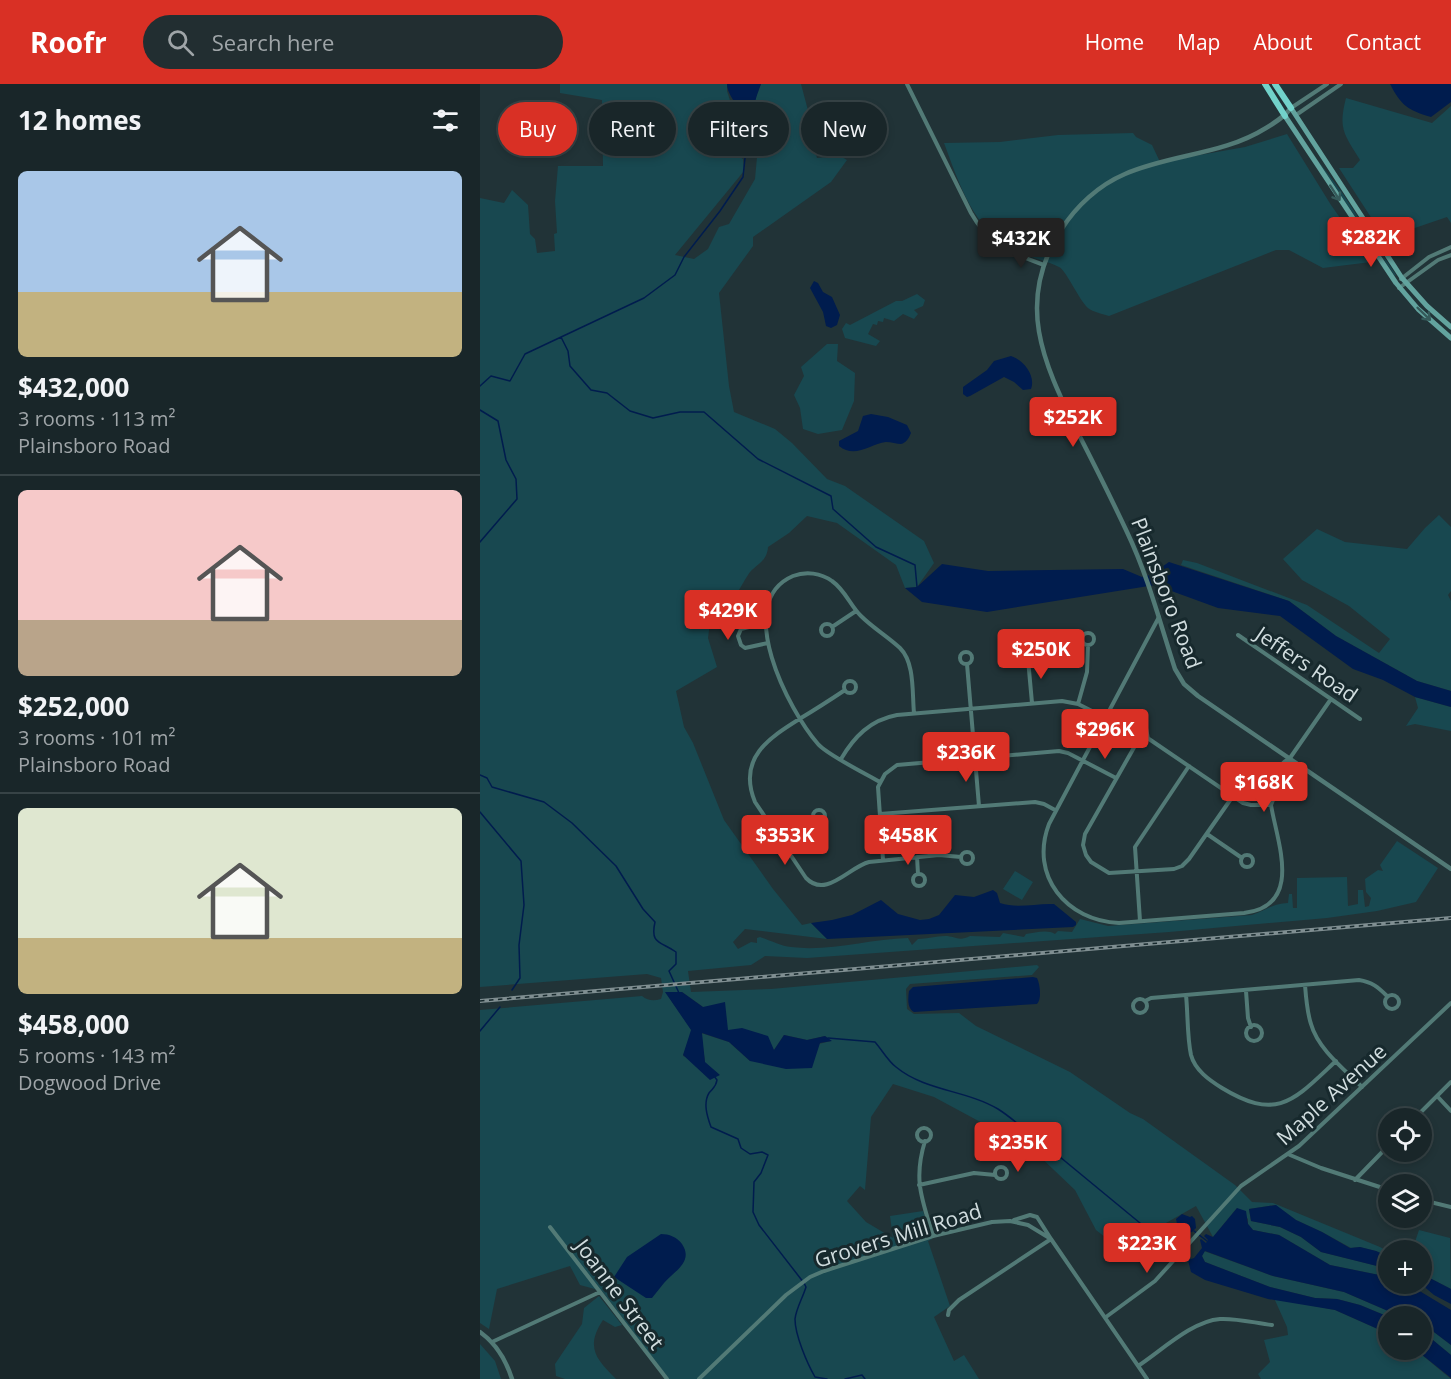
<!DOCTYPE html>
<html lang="en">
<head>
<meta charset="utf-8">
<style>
  :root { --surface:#192629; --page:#222e31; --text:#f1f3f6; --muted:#9fa5a8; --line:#374346; --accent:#d93025 }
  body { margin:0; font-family:"Open Sans",sans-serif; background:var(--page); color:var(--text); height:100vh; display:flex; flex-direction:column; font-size:22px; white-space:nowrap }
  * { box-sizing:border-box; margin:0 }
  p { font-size:20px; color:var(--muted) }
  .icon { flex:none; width:33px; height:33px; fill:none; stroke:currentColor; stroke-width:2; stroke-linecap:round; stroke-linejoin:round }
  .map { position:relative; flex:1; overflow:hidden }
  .panel { display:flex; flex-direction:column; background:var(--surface); width:480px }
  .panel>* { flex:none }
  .hud { position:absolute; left:18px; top:18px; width:570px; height:54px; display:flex; gap:12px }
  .buttons { position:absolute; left:898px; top:1024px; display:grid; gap:12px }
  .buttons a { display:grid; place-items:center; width:54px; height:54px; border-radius:50%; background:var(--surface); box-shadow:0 3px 9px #0003,0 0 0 2px var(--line); font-size:30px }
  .price { position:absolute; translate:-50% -51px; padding:0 14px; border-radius:6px; background:var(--accent); color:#fff; font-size:20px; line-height:39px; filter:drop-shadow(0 2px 3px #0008) }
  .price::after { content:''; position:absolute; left:50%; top:36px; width:18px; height:14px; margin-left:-9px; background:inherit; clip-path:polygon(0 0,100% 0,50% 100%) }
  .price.on { background:#222; color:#fff }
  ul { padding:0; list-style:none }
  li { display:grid; align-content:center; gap:12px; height:318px; padding:0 18px }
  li+li { border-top:2px solid var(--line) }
  li span { display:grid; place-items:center; height:186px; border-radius:9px; color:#555 }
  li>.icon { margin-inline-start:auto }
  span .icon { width:108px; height:108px; fill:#fffc; stroke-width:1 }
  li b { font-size:26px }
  h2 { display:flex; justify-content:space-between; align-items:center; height:72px; padding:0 18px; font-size:26px }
  .tag { padding:0 21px; border-radius:27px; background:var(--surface); box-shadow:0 3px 9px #0003,0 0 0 2px var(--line); font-size:21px; line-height:54px }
  .tag.on { background:var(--accent); color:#fff }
  header { display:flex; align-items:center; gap:36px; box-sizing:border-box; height:84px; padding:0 30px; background:var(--accent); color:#fff }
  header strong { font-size:28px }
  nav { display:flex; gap:33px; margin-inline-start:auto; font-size:21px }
  .search { width:420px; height:54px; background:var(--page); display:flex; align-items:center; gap:15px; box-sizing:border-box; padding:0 21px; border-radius:33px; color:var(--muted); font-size:22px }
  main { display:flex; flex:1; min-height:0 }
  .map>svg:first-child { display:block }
  .green { fill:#184850; fill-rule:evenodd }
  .water { fill:#001c4e }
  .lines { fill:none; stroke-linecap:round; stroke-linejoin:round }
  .stream { stroke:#001c4e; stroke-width:1.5 }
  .minor { stroke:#527a76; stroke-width:4 }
  .tertiary { stroke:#527a76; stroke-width:4.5 }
  .secondary { stroke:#62a39e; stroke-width:5 }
  .trunk { stroke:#72d2ca; stroke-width:6 }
  .rail-casing { stroke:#7f8e91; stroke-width:4 }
  .rail { stroke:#17292d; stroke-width:1.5; stroke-dasharray:4.5; stroke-linecap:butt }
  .oneway { stroke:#355a5a }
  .labels { text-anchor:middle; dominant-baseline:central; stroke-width:6; stroke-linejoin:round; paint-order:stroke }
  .street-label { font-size:21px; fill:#d1dddf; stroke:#17292d }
</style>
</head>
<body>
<header>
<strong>Roofr</strong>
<div class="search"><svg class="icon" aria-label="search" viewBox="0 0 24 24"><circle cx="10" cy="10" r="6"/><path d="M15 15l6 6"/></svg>Search here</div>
<nav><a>Home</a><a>Map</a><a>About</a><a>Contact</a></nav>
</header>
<main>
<section class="panel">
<h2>12 homes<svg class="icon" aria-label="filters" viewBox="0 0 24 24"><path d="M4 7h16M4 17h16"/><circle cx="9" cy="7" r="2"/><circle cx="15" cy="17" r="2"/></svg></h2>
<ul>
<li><span style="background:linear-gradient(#a9c7e8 65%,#c2b280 0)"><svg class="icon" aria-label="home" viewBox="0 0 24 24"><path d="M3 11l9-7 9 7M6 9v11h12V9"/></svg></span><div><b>$432,000</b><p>3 rooms · 113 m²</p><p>Plainsboro Road</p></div></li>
<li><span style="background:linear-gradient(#f6c9c9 70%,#b9a48a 0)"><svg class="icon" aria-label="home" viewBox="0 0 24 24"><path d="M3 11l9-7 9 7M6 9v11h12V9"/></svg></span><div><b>$252,000</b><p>3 rooms · 101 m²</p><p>Plainsboro Road</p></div></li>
<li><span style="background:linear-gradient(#dfe7d0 70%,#c2b280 0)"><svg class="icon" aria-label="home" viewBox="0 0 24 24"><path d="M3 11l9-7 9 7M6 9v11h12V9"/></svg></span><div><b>$458,000</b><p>5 rooms · 143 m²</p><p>Dogwood Drive</p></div></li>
</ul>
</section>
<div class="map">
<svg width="971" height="1295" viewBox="0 0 971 1295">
  <rect width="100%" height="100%" fill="#213337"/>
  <!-- green -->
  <path class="green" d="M80,0H247V7L256,35L252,68L263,75L264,87L195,171L214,175L228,165L239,143L249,140L275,95L278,62L275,15L281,0H321L334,49L330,50L337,74L360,72L367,76L351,98L273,153V162L239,209L249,302L254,328L295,345L312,359L347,395L365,402L444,457L454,479L437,503L425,504L416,481L357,439L327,432L309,449L288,463C287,479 275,480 268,491C263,498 260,506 254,513L235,517L228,522L236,524L230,539L228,554L237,583L196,607L204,643L213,659L244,736L293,805L322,841L331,839L347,855L265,845L253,858L258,865L271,858L277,859V854L280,853C290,856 301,862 311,863C349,868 389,855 428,854L432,861L438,855C447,855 456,852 465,852C475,852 479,858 490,852L520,853L523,849L544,853L546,850C555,849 567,845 575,850L578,847L592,848L600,835L628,842L772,831C787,826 791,820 808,819L809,810H812L813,824H817V794L867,793L868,822L878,820V806H883L885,823L889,822L891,814L886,808L885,795L898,786L903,787L900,781L917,757L958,784L936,818L897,827L847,834L689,848L327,874L285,872L271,881L208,887L211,908L291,905L557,881L559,883L552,891L430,900L426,905L427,925L434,930L479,929L496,942L590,988L650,1029L663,1035L755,1101L772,1118L793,1119L900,1163L909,1168V1173L896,1167L880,1163L871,1164L842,1148L816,1136L795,1121L769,1125L771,1137L800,1143L821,1153L841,1168L909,1185V1193L850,1181L799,1151L773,1146L768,1140V1135L757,1124L733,1153L716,1122L640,1165L616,1146L595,1106L554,1067L454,1013L413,1000L391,1033L385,1106L380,1102L367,1117L386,1138L413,1154L410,1132L443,1127L452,1155L448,1157L470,1222L454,1233L474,1277L484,1271L499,1295H189L122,1207L100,1201L90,1182L17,1205L9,1245L0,1239V926L162,912C168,917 174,917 181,915L183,908L181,894L167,890L0,903V114L24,119L32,106L48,121L50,150L55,155L57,169L75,167L74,150L77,149L75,117L78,82H123L122,16L80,9ZM202,908L223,923L248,947L294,966L304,951L327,956L345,952L351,957L270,977L249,958L221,949L225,978L203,972L212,946L186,909Z
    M866,14L952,39L971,22V139L967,133L929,146L907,158L859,84H873L880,76C864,50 858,45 866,14Z
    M653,49L656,53L672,61L680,78L765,63L807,50L851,121L891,178L843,184L809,166H796L629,232C623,230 613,228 608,224C599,216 586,186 579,183C566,176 550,174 536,167C494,148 479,99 464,59L520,58L578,51Z
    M836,74L861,107L916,191L915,192Z
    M437,210L445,216L443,222L434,226L438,230L434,235L423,230L414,237L404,234L403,238L398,237L397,241L393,240L388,250L400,257L396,262L365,254L362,245L366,239L370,241L416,217H422Z
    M347,260H358L357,277L375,289L374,317L362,346L338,350L323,345L320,324L314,311L324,292L321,283Z
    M959,431L971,443V507L968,511L971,517V607L937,597L856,552L809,517L701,481L703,476L717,479L827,521L899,569L910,555L869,522L822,496L803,475L837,445L865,458L927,465L945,444Z
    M935,613L971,623V647L935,640L926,642L938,624Z
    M535,787L553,798L542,816L523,805Z
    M939,1146L970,1154L971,1205L942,1190V1167H932Z
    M724,1167L793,1192L864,1208L922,1233H909L880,1221L857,1215L835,1214L790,1203L725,1178L722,1172Z
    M119,1212L142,1241L135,1243L123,1236C105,1263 116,1275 136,1295H85L76,1292L75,1280L102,1240L104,1224Z
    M794,1214L855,1226L909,1250V1266H936L971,1295H781L778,1290L790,1278L784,1256L808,1251L807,1243Z
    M942,1242L950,1245L971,1261V1271L942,1247Z
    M0,1260L15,1277L21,1295H0Z"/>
  <!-- water -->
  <path class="water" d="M247,0H281C279,6 276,12 275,19C274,38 284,61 265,74L252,68C258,55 259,38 256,23C254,15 247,9 247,0Z
    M910,0H971V18L951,33C927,26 921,21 910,0Z
    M334,197L338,199L343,208L352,213L360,231L357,241L351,244L346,242L343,228L330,204Z
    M531,272C544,276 556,292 551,305L543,306L534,298L524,293L490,312L487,313L483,310V303L507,286L514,277Z
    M391,330L408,333L427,341L431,349C429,354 426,359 421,360C417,360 411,358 406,358C390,360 375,375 359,362V357L378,347L383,332Z
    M689,478L809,517L856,552L937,597L971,607V623L935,613L903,596L873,585L800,532L738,524L675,501L507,528L442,518L425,504L437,503L462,480L508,487L643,485L662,493L670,491Z
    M513,806L517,809L520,819C538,825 556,819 574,820L596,838V841L593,843L347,855L331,839L352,836L372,831L401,816L418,830L440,836L449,835L459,831L475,811L494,813Z
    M553,893L557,894C560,900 562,915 557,920L434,928C427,924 428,914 429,907L433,903Z
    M185,908H202L223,923L245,918L248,946L262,944L288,952L294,966L304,951L327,956L345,952L352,957L340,959L332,984L306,985L270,977L249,958L222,949L225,978L240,991L230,996L203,971L211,946Z
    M796,1121L816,1136L842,1148L870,1164L880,1163L896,1167L909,1173V1185L841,1168L821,1153L800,1143L771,1137L769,1125Z
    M757,1124L766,1127L768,1140L773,1146L799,1151L850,1181L909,1193V1200H928L971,1226V1261L950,1245L942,1242V1233H922L864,1208L793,1192L725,1167L722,1172L725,1178L790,1203L835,1214L857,1215L880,1221L909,1233V1250L855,1226L788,1215L725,1196L711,1188L708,1176L714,1174L722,1164L720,1156L721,1155L726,1159L728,1156L724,1152L726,1150L733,1153Z
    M702,1130L710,1133L712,1132L715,1135L716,1144L712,1148L703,1150L692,1162L693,1165H690L685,1170L681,1165L679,1160L682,1157L696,1155L698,1144L696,1135Z
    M181,1150C189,1150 197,1153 202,1160C214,1178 194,1187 184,1199C180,1204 176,1209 172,1214H166L134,1193L147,1173Z
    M942,1190L971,1205V1220L954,1211L941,1200Z
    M942,1247L971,1271V1294L936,1266H942Z"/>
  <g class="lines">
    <!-- stream -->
    <path class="stream" d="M81,253L88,267L90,282L111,306L127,309L150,327L173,334L200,328H224L278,375L351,412L353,425L396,463L435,481L437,503
      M0,302L11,292L30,297L45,270L164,214L195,191L204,173L240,127L263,93L265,74
      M0,326L18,337L26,376L36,395L37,415L0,458
      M0,691L7,694L12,703L64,718L92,739L136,782L163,825L175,838C170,860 180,857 196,868V880L189,887L199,909
      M0,728L41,777L44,821L39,861L40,894L32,906
      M0,947L20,923
      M348,954L395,958C402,966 408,977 416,983C445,1007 486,1006 518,1025C540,1039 558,1059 580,1073L683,1158
      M234,992L237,996C236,1003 233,1004 229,1009C223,1019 227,1032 231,1043L258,1055L261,1064L270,1070L282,1068L288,1071L281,1089L274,1098L273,1128L279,1141L324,1199L326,1203C323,1213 316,1225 315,1235C315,1251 327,1279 335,1293L347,1295
      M714,1147L727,1157
      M365,1295L382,1291L385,1295"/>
    <!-- minor -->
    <path class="minor" d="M427,0L491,129C508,160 533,170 564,181
      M811,24L847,0
      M816,31L861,0
      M921,195L949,173L971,163
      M919,204L958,176L971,171
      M679,533L569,740C549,792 587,837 639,839L764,829C824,822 797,758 791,721H771L763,719L669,655H662L656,660L605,750L603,761L606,771L611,778L629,789L694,785L702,782L709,775L753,712
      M285,539L261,545L258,552L261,561L265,564L288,559
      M341 546a6 6 0 1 1 12 0a6 6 0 1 1-12 0Z
      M352,543L376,527
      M602 555a6 6 0 1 1 12 0a6 6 0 1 1-12 0Z
      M758,551L880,635
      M541 569a6 6 0 1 1 12 0a6 6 0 1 1-12 0Z
      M480 574a6 6 0 1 1 12 0a6 6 0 1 1-12 0Z
      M548,575L552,619
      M487,580L499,722
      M364 603a6 6 0 1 1 12 0a6 6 0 1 1-12 0Z
      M365,606C350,616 336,625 321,634C289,654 257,674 275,718L326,794C346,815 369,783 389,778L459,771L481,773
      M598,620L607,588L608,561
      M658,657L655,646L659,641L666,644L668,655
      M361,675C374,653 390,636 417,631L582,617L598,620L624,633
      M810,675C809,688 796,707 791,721C787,703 794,683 810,674L851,615
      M400,698C386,690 346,670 338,660C309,627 252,518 313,492C326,487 341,489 352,497C365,506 370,521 381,532C393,544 407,552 420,564C435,579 432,609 434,629
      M333 732a6 6 0 1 1 12 0a6 6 0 1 1-12 0Z
      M400,730L555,718L564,720L575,726
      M727,750L762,774
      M305,763L329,747L336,738
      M481 774a6 6 0 1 1 12 0a6 6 0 1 1-12 0Z
      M761 777a6 6 0 1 1 12 0a6 6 0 1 1-12 0Z
      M437,773L438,790
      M403,776L398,703L405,690L417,681L579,667L588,669L636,694
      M433 796a6 6 0 1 1 12 0a6 6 0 1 1-12 0Z
      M660,837L655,763L709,682
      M825,901C826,914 827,928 831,940C838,965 864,985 882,1003
      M766,907L768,934L771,943
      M905 918a7 7 0 1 1 14 0a7 7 0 1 1-14 0Z
      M706,911C708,930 707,952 711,971C715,986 729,996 742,1004C798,1038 814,1016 856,977
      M653 922a7 7 0 1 1 14 0a7 7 0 1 1-14 0Z
      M665,917L671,914L879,896C892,898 898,903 907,912
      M766 949a8 8 0 1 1 16 0a8 8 0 1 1-16 0Z
      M957,1012L971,1027
      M934,1035L971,998
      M437 1051a7 7 0 1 1 14 0a7 7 0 1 1-14 0Z
      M445,1057C433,1096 442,1115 453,1152
      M810,1071L841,1084L909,1106
      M515 1089a6 6 0 1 1 12 0a6 6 0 1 1-12 0Z
      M875,1096L909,1061
      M439,1101L494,1089L515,1091
      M942,1116L971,1123
      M70,1143L187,1295
      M468,1231L469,1226L479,1216L571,1155L557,1133L550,1131L534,1136
      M626,1233L675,1197L761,1102L819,1062L971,919
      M12,1258L120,1208
      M658,1282C681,1267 712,1237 740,1235C756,1234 775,1239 792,1241
      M219,1295L306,1211L330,1193L344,1187L453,1152L512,1138L530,1137L548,1141L571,1155L667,1295"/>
    <!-- tertiary -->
    <path class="tertiary" d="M811,24C804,33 796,38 786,44C743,71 691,70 645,90C619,101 596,122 581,146C535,218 563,278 597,347C614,380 631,414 647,448C668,492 680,539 695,585L704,600L718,612L971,785
      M0,1248C17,1260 26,1276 32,1295"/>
    <!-- secondary -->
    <path class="secondary" d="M811,24L922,194L947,222L971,243
      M805,32L916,199L938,225L971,254"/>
    <!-- trunk -->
    <path class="trunk" d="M785,0L805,32
      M795,0L811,24"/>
    <defs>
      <path id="rail" d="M0,917L971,834"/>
    </defs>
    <!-- rail casing -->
    <use href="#rail" class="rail-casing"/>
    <!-- rail -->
    <use href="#rail" class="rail"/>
  </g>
  <!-- one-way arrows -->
  <defs><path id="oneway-shaft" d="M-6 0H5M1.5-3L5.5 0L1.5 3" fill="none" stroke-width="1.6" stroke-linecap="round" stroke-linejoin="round" transform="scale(1.5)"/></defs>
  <g class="oneway">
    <use href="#oneway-shaft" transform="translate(855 109) rotate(57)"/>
    <use href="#oneway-shaft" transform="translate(944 230) rotate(44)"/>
  </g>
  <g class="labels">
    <!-- street labels -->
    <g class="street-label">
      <text transform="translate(687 509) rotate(69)">Plainsboro Road</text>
      <text transform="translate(827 580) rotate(34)">Jeffers Road</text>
      <text transform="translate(851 1010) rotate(-42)">Maple Avenue</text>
      <text transform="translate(418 1151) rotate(-17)">Grovers Mill Road</text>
      <text transform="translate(140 1210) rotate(53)">Joanne Street</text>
    </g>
  </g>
</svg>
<div class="buttons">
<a><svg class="icon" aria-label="locate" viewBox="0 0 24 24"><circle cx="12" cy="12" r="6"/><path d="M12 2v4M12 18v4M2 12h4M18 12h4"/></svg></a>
<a><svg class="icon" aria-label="layers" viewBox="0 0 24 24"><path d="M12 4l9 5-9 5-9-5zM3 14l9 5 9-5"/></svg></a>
<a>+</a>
<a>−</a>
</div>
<b class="price" style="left:891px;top:184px">$282K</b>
<b class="price on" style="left:541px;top:185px">$432K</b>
<b class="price" style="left:593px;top:364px">$252K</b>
<b class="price" style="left:248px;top:557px">$429K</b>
<b class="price" style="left:561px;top:596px">$250K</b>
<b class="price" style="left:625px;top:676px">$296K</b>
<b class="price" style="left:486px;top:699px">$236K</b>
<b class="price" style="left:784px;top:729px">$168K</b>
<b class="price" style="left:305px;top:782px">$353K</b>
<b class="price" style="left:428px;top:782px">$458K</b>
<b class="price" style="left:538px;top:1089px">$235K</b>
<b class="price" style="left:667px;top:1190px">$223K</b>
<div class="hud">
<a class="tag on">Buy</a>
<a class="tag">Rent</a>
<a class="tag">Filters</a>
<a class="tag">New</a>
</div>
</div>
</main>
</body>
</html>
